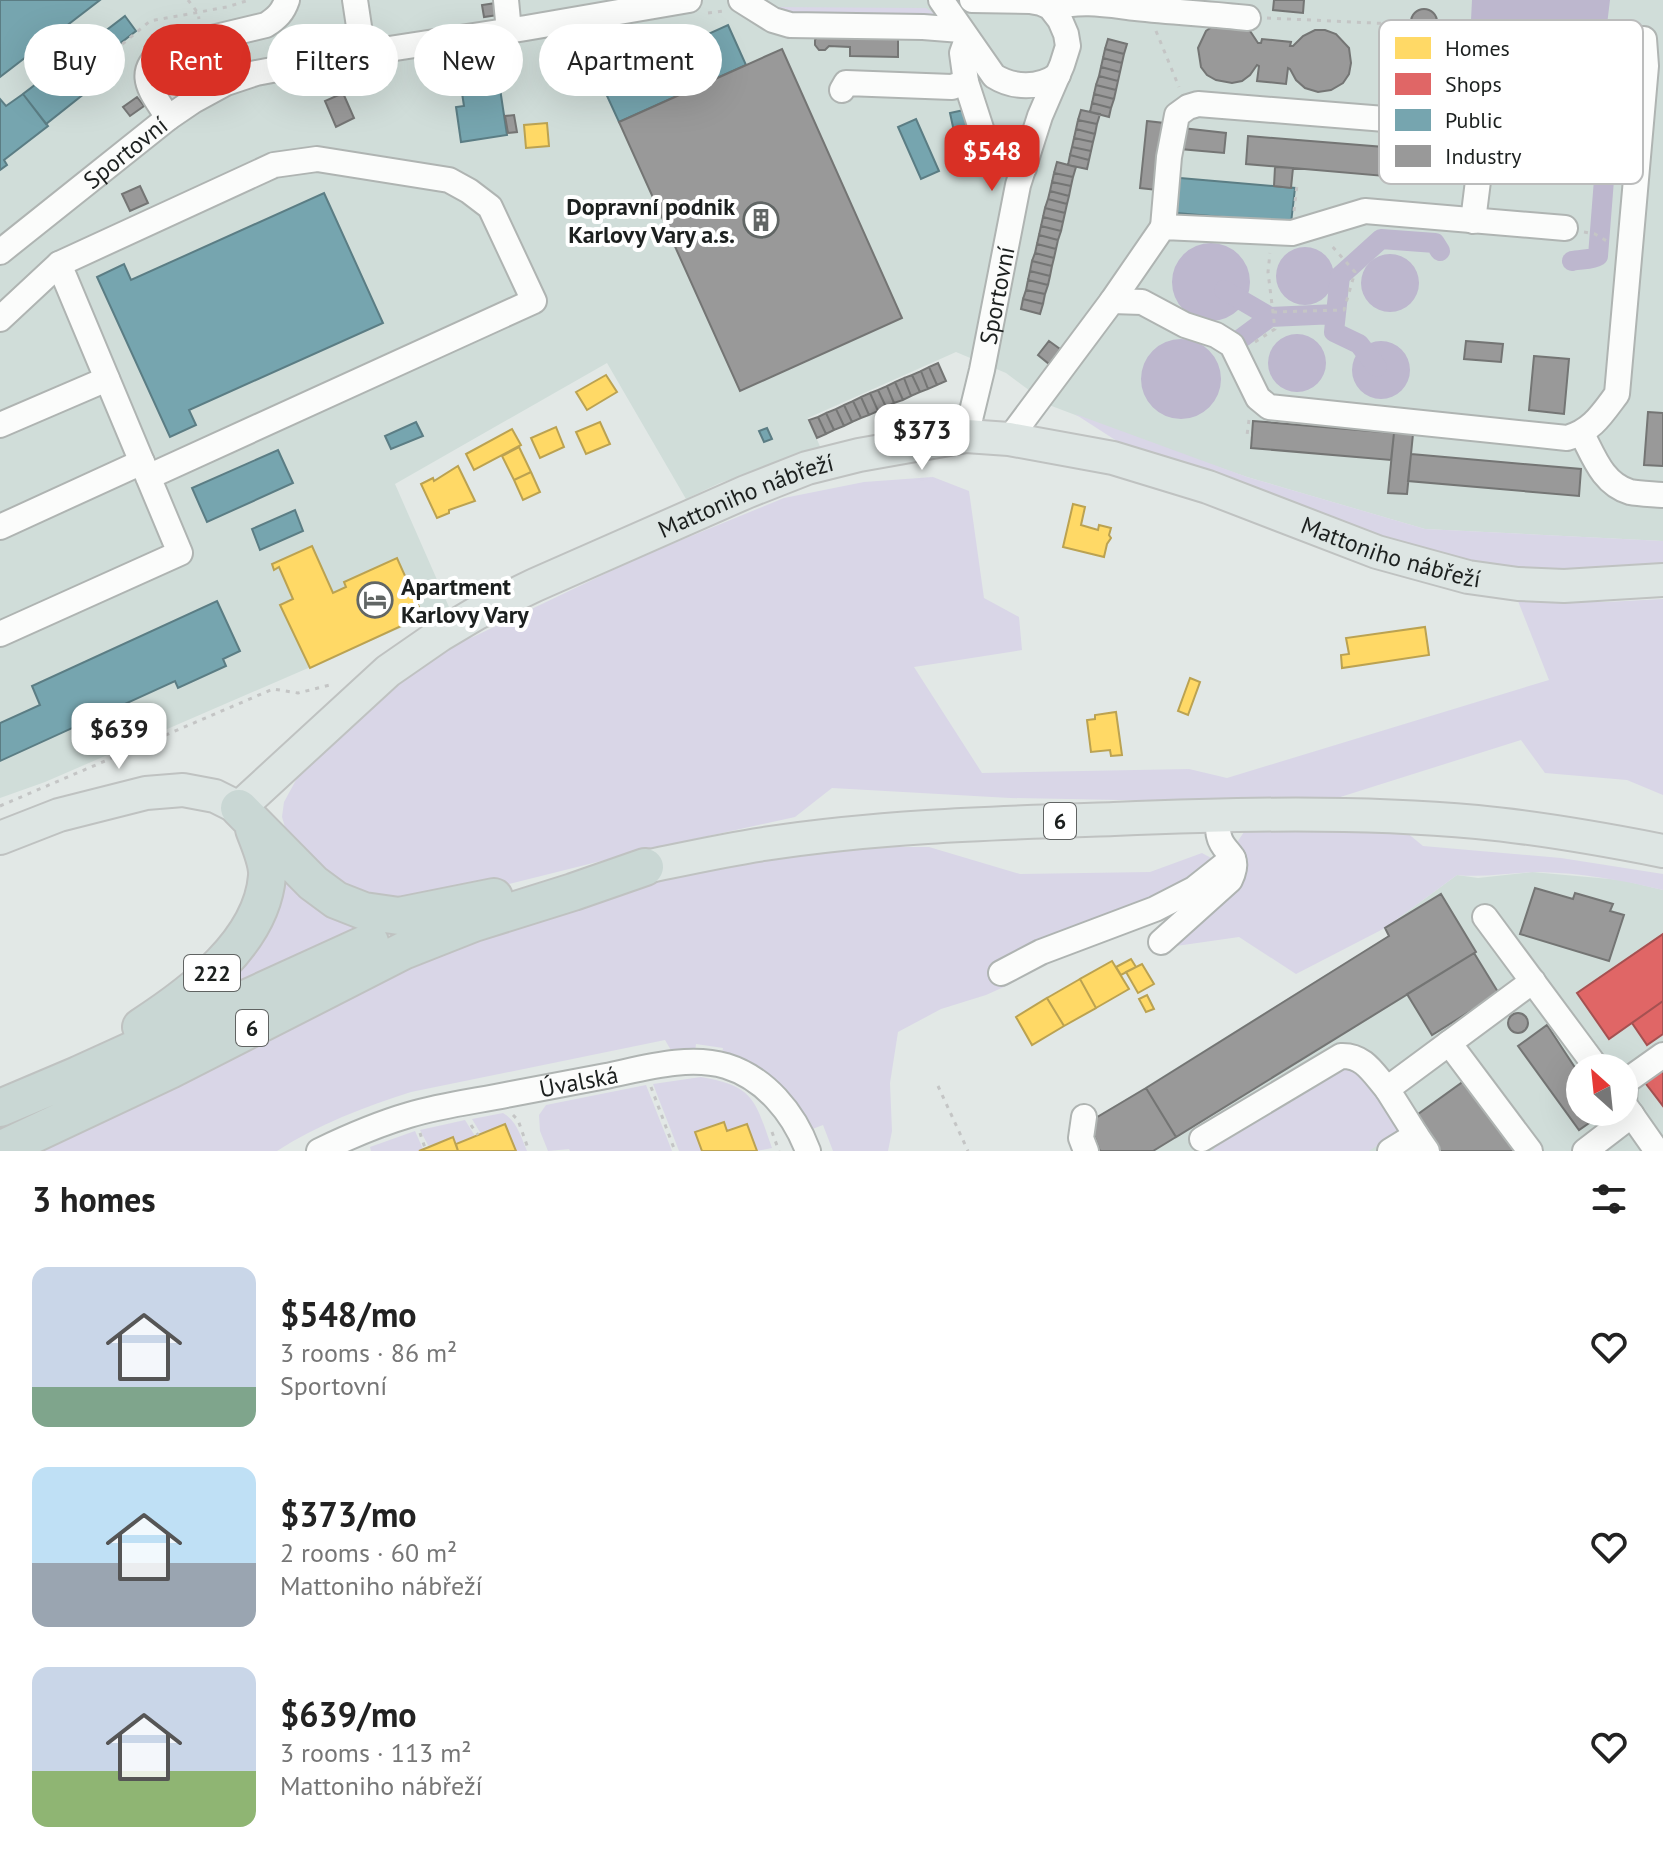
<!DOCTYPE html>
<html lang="en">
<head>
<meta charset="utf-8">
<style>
  :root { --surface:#fff; --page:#f6f6f6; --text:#222; --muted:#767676; --accent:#d93025 }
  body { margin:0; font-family:"PT Sans",sans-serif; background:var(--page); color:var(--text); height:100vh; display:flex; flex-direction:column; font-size:30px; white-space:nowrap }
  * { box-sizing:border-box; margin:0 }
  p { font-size:26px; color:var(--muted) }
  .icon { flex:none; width:44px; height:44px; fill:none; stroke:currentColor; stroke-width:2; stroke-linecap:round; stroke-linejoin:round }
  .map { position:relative; height:1151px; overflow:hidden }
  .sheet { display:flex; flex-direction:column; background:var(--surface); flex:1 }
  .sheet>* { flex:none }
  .banner { position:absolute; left:24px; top:24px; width:800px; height:72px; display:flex; gap:16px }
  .needle { width:52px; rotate:333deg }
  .fabs { position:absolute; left:1566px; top:1054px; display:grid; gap:16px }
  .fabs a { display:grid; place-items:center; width:72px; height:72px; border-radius:50%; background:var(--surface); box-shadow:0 8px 32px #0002; font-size:40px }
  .price { position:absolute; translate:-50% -68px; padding:0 18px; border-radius:16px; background:#fff; color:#222; font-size:26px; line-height:52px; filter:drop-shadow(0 2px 4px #0008) }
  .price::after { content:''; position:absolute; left:50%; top:48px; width:24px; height:18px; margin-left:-12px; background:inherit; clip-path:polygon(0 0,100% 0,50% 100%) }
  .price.current { background:var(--accent); color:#fff }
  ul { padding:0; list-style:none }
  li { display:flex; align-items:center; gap:24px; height:200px; padding:0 32px }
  li span { display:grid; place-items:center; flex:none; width:224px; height:160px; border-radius:16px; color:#555 }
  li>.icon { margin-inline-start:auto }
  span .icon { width:96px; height:96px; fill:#fffc; stroke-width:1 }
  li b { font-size:34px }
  h2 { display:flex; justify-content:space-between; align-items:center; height:96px; padding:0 32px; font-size:34px }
  .tag { padding:0 28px; border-radius:36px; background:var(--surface); box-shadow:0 8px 32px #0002; font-size:28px; line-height:72px }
  .tag.current { background:var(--accent); color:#fff }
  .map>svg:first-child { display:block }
  .built { fill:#d0ddd9; fill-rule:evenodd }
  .green { fill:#d9d6e7 }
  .water { fill:#bdb7ce }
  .homes { fill:#ffd966; stroke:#bba251; stroke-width:2 }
  .shops { fill:#e06666; stroke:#a55151; stroke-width:2 }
  .public { fill:#76a5af; stroke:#5b7d84; stroke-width:2 }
  .industry { fill:#999; stroke:#747574; stroke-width:2 }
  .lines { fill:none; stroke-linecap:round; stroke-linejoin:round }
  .canal { stroke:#bdb7ce; stroke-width:20 }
  .minor-casing { stroke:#afb4b2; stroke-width:28 }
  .major-casing { stroke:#bfc2c1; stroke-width:36 }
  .highway-casing { stroke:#bfc2c1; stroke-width:40 }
  .path { stroke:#c4c5c5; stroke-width:3; stroke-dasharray:4 6; stroke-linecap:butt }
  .minor { stroke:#fbfcfb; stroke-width:24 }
  .major { stroke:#dde5e3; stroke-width:32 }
  .highway { stroke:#c9d7d4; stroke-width:36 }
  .labels { text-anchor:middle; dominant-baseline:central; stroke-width:8; stroke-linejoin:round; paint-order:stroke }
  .shield { fill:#fff; stroke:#606362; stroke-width:2 }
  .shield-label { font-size:22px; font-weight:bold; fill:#1c201f }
  .street-label { font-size:24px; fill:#1c201f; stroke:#fff }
  .poi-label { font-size:24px; font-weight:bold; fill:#1c201f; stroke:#fff; text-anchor:end }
  .key { fill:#fff; stroke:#bbbcbc; stroke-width:2 }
  .key-label { font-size:22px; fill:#1c201f }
</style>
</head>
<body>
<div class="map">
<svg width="1663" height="1151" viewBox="0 0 1663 1151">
  <rect width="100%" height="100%" fill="#e2e8e6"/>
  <!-- built -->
  <path class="built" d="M0,0H1663V541L1425,529L1247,477L1152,444L1049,405L1006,373L956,352L808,418L821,449L720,483L686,499L607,363L395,484L449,607L45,782L0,798Z
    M1532,872L1621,880L1663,890V1151H1099L1089,1122L1388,936L1385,928L1457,875L1478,878ZM1580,1068H1624V1112H1580Z"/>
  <!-- green -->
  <path class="green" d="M767,7L926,8L939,17L792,18Z
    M1075,414L1247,477L1425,529L1663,541V566L1515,573L1431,557L1140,456Z
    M933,477L969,491L984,598L1019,617L1022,650L914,667L982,773L1189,769L1227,778L1549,680L1518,601L1606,602L1663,599V795L1627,780L1545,773L1521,740L1334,799L1172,801L1010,798L832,788L795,817L649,849L445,900L419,905L339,890L287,834L282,817L284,802L296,780L313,757L352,715L446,645L473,637L640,557L784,498L864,482Z
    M1244,832H1406L1423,846L1561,858L1663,874V890C1622,880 1581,873 1539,872C1511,872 1485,878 1457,875L1385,928L1296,974L1239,937L1169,947L1241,852L1238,841Z
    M889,847H929L1020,874L1150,872L1202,853L1213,859L1180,894L997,969L1006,986L986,995L941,1009L898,1032L890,1083L892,1131L888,1151H833L823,1125L807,1131L722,1054L723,1048L696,1044L695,1052H672L665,1040L411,1092C364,1107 319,1124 277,1151H30L388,971L636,885L728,865L796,854Z
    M277,865L374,921L201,1001Z
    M1353,1065L1399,1123L1398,1132L1369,1151H1213L1218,1140L1335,1067Z
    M701,1077C755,1086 755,1101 772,1148L757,1151L747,1124L727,1131L723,1122L696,1132L702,1151H679L653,1084Z
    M646,1085L672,1151H570L569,1149L548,1151L540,1131L539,1115L546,1105Z
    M503,1113C517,1121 521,1137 527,1151H516L505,1124L481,1134L472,1119Z
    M465,1120L475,1136L456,1144L453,1138L429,1147L420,1130Z
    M415,1131L423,1149L419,1151H371L370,1147Z"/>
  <!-- water -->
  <path class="water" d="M1472,0H1610L1606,33L1471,20Z
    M1172 282a39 39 0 1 1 78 0a39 39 0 1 1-78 0Z
    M1276 276a29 29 0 1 1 58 0a29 29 0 1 1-58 0Z
    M1361 283a29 29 0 1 1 58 0a29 29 0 1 1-58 0Z
    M1268 363a29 29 0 1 1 58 0a29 29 0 1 1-58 0Z
    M1141 379a40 40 0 1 1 80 0a40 40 0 1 1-80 0Z
    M1352 370a29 29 0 1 1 58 0a29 29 0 1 1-58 0Z"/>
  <!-- homes -->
  <path class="homes" d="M547,123L549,146L526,148L524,125Z
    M606,375L617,392L587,410L576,392Z
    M600,422L610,444L586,454L576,432Z
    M556,427L564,447L540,458L531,438Z
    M512,429L521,445L474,470L466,454Z
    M519,447L531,472L514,480L502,456Z
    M458,466L475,501L449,510V513L437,518L421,484L433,478L434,481Z
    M531,472L540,492L523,500L514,480Z
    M1073,504L1085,507L1081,525L1098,530L1099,525L1111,528L1109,535L1111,538L1107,544L1104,557L1063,547Z
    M312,546L333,593L346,587L344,582L397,558L423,616L310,668L280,605L293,599L279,567L274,570L272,564Z
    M1425,627L1429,655L1342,668L1341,655L1349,654L1346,638Z
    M1190,678L1200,682L1188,715L1178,711Z
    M1116,712L1122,755L1111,756L1110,750L1091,752L1087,720L1095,719V715Z
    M1131,959L1136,967L1121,975L1116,967Z
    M1112,961L1129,989L1096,1008L1080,979Z
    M1142,964L1154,984L1138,993L1126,972Z
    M1080,979L1096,1008L1064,1026L1047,998Z
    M1147,995L1154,1009L1146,1012L1139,999Z
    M1047,998L1064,1026L1032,1045L1016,1017Z
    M724,1122L727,1131L747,1124L757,1151H702L695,1132Z
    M505,1124L516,1151H458L456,1144Z
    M453,1137L458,1151H419L429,1147Z"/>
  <!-- shops -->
  <path class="shops" d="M1663,934V1001L1609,1039L1577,993Z
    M1663,1001V1034L1647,1045L1632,1023Z
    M1663,1065V1106L1643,1080Z"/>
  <!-- public -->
  <path class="public" d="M0,0H100L0,77Z
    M125,16L136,31L104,56L114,70L46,124L23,94Z
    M728,25L746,65L619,122L597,74L647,52L651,60Z
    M570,49L575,70L559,74L554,53Z
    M496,62L507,135L461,142L456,107L464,106L458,67Z
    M23,94L48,126L4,160L7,165L0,170V99L6,106Z
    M973,108L981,145L958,150L950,113Z
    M916,119L939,171L921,179L898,127Z
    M1180,178L1295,188L1291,223L1176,213Z
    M324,193L383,323L189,410L196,425L170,437L97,277L124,264L131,280Z
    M416,422L423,436L391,449L385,436Z
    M767,428L772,439L764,442L759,431Z
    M278,450L293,483L207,522L192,488Z
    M295,510L303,531L260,550L252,529Z
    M217,601L240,651L223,659L226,666L178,688L175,681L0,761V723L40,705L32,686Z"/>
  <!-- industry -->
  <path class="industry" d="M1274,0H1304L1303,13L1273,10Z
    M496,3L498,15L484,17L482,5Z
    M1411 22a13 13 0 1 1 26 0a13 13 0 1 1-26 0Z
    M820,14H898V57L850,56V47L829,46L825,50H819L815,45V40L819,35Z
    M1216,24L1248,28L1258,43H1261L1262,39L1291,42L1290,46H1293L1303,36L1315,30H1325L1336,34L1349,48L1351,63L1349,74L1343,83L1331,90L1318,92L1305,88L1296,80L1290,69L1288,68L1286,84L1257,81L1259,66L1257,65L1250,75L1242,81L1232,83L1216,80L1207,75L1201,67L1198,48L1206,31Z
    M1108,39L1127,44L1124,54L1105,49Z
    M782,49L902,318L740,391L619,122Z
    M1105,49L1124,54L1122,63L1103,58Z
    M1103,58L1122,63L1120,72L1101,67Z
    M1101,67L1120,72L1118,81L1099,76Z
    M1099,76L1118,81L1116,90L1096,85Z
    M1096,85L1116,90L1114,99L1094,94Z
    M343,93L354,118L336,127L325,101Z
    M1094,94L1114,99L1111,108L1092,103Z
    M137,97L144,106L130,116L123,107Z
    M1092,103L1111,108L1109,117L1090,112Z
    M1081,110L1100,114L1097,124L1078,120Z
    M514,115L517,132L508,133L505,116Z
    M1078,120L1097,124L1095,134L1076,129Z
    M1147,121L1164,123L1157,190L1140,188Z
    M1182,128L1226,133L1224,153L1180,149Z
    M1076,129L1095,134L1093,142L1074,138Z
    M1248,136L1421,150L1419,179L1246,164Z
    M1074,138L1093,142L1091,151L1072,147Z
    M1072,147L1091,151L1089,160L1070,155Z
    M1070,155L1089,160L1087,169L1068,165Z
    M1057,162L1076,167L1073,177L1054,173Z
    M1275,167L1293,168L1291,188L1274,186Z
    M1054,173L1073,177L1071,186L1052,182Z
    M1052,182L1071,186L1069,196L1050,191Z
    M140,186L148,203L130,211L122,194Z
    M1050,191L1069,196L1067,204L1048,199Z
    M1048,199L1067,204L1065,213L1045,208Z
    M1045,208L1065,213L1063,222L1043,217Z
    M1043,217L1063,222L1061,231L1041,226Z
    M1041,226L1061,231L1058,240L1039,235Z
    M1039,235L1058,240L1056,249L1037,244Z
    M1037,244L1056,249L1054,258L1035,253Z
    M1035,253L1054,258L1052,266L1032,261Z
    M1032,261L1052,266L1050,276L1030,271Z
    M1030,271L1050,276L1048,285L1028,280Z
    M1028,280L1048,285L1045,294L1026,290Z
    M1026,290L1045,294L1043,304L1023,299Z
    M1023,299L1043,304L1040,314L1021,309Z
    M1049,341L1060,349L1049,364L1038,355Z
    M1466,341L1503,344L1501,362L1464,359Z
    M1534,356L1569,359L1564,414L1529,410Z
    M938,363L946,381L937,385L929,367Z
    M929,367L937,385L928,389L921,371Z
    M921,371L928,389L920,392L912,375Z
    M912,375L920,392L911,396L904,378Z
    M904,378L911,396L903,400L895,382Z
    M895,382L903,400L894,403L887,386Z
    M887,386L894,403L886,407L878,390Z
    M878,390L886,407L878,411L870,393Z
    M870,393L878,411L869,415L861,397Z
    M861,397L869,415L861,418L853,401Z
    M853,401L861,418L852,422L844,405Z
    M844,405L852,422L844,426L836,409Z
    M836,409L844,426L834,430L826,413Z
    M1648,412L1663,413V466L1644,465Z
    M826,413L834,430L826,434L818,417Z
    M818,417L826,434L817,438L809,420Z
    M1253,421L1394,433L1391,460L1251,448Z
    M1394,433L1413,434L1407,494L1388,493Z
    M1411,454L1581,469L1579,496L1408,481Z
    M1535,888L1573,899L1575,893L1613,904L1610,911L1624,915L1609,961L1520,934Z
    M1441,894L1476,952L1176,1137L1146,1088L1389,936L1385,928Z
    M1474,953L1498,992L1506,989L1432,1035L1407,994Z
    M1508 1023a10 10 0 1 1 20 0a10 10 0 1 1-20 0Z
    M1547,1025L1574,1066L1580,1071V1112H1605L1579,1130L1518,1046Z
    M1464,1081L1515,1151H1438L1414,1117Z
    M1146,1088L1176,1137L1153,1151H1100L1089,1122Z"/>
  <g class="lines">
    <!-- canal -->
    <path class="canal" d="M1572,261C1580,259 1592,260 1598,256L1612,78L1602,77
      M1224,290L1270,317L1336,314
      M1239,340L1270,317
      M1377,367L1359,344L1334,332L1340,276L1381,239L1435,243L1440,251"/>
    <defs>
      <g id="minor">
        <path d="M355,0L363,53"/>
        <path d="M506,0L509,31"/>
        <path d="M741,0L773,20L790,25L923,27L961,30"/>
        <path d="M941,0L994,76C1013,88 1039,89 1058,75"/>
        <path d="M1050,7C1085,0 1103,4 1136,8C1173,12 1211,14 1248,18"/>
        <path d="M967,39L962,53L966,82L989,153L1024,168"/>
        <path d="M842,90L846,83L952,87L966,82"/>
        <path d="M168,118C152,91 132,73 166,49L266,25C277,18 283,12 287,0"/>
        <path d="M1163,227L1169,157L1177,115L1188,107L1198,104L1447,124L1466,148L1478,181L1473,221"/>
        <path id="s1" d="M0,252L168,118L193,101L226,83L256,73L363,53L526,28L689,0"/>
        <path d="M1112,301L1163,227L1292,233L1365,211L1565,228"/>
        <path d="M0,319L59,264"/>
        <path d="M0,425L107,379"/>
        <path d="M1582,434C1594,457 1603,484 1630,492C1640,494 1653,494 1663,495"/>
        <path id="s2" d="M966,436L982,370L1018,185L1040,116L1062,65L1068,46L1066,34L1060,20L1050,7L1041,3L1030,1L972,0"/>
        <path d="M1009,439L1112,301L1142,302L1185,325L1216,335L1232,345L1258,398L1269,407L1567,438C1592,431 1602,414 1617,394L1646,66L1644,39"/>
        <path d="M0,527L142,462"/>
        <path d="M0,634L180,553L59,264L274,165L317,159L449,180L469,191L490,207L534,301L148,477"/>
        <path d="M1485,917L1597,1068"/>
        <path d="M1161,942L1230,880C1243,853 1223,855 1219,836C1217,830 1219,821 1219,815"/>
        <path d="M1001,973L1041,952L1155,909L1194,889L1233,858"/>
        <path d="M1449,1043L1530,1151"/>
        <path d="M1624,1104L1657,1151"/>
        <path d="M1624,1105L1625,1082L1663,1055"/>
        <path d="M1084,1117L1081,1138L1086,1151"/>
        <path d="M1416,1135L1387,1089L1533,981"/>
        <path d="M1202,1139L1341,1056C1364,1055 1373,1073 1387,1089"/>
        <path id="s3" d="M319,1151C348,1137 378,1124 409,1115C442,1105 477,1101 511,1094C542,1088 574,1082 606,1076C645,1068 688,1055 726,1066C765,1078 794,1113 808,1151"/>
        <path d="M1390,1151L1416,1135L1427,1151"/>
        <path d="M1585,1151L1632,1115"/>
      </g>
      <g id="major">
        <path id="s4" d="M0,838L59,815L146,793L183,790L215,796L239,808L388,671L440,635L477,613L535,585L746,492L807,468L859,455L966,436L1009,439L1113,458L1208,487L1377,552L1468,577L1518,584L1564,586L1663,580"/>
        <path d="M645,867C684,859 724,850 764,844C879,826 997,823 1114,819C1235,814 1357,811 1477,822C1540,828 1602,839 1663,851"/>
      </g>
      <path id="highway" d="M239,808L313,883L336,900L364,911L399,916L494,897
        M141,1027C192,994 262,942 267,876C268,862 259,843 254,829
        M0,1108L78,1075L370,942
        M0,1150L170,1070L403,951L474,923L573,892L645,867"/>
    </defs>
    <!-- minor casing -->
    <use href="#minor" class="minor-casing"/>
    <!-- major casing -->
    <use href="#major" class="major-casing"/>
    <!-- highway casing -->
    <use href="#highway" class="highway-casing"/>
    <!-- path -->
    <path class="path" d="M188,0L198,13L199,19
      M708,13L724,11
      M1267,18L1395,24L1460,100V105
      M1156,31L1179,87
      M109,79L119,71L108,56L150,21L227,7L249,0
      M172,81L185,71L209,66
      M1294,211L1297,185
      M1584,232L1595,234L1610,243
      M1273,312L1344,310L1355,272L1330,244
      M1255,342L1275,329L1268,272L1270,253
      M1249,420L1247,435H1252
      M0,806L273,689L298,693L334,684
      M938,1086L968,1151
      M651,1087L675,1151
      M513,1115L518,1120L529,1151
      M471,1125L478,1135
      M772,1132L779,1151
      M420,1133L425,1148"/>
    <!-- minor -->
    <use href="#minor" class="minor"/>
    <!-- major -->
    <use href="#major" class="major"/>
    <!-- highway -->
    <use href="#highway" class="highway"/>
  </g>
  <!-- icons -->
  <defs>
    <symbol id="building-ring" viewBox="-11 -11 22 22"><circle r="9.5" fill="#fff" stroke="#616665" stroke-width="1.5"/><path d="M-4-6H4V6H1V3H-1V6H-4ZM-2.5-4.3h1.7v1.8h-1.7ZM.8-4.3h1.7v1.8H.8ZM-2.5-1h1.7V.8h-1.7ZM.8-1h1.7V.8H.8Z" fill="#616665"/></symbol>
    <symbol id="hotel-ring" viewBox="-11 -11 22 22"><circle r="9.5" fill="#fff" stroke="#616665" stroke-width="1.5"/><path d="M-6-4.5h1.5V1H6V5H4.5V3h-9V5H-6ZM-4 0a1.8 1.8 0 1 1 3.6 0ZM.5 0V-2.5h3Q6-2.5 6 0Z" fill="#616665"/></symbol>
  </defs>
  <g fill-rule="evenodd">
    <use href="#building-ring" x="741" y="200" width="40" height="40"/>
    <use href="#hotel-ring" x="355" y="580" width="40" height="40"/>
  </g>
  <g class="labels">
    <!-- shield labels -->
    <g class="shield">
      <rect x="1044" y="803" width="32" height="36" rx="6"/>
      <rect x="184" y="955" width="56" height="36" rx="6"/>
      <rect x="236" y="1010" width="32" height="36" rx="6"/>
    </g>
    <g class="shield-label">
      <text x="1060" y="821">6</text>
      <text x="212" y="973">222</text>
      <text x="252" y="1028">6</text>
    </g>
    <!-- street labels -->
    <g class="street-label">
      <text stroke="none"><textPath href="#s1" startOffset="160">Sportovní</textPath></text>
      <text stroke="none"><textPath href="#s2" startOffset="144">Sportovní</textPath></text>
      <text stroke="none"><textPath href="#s4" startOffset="852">Mattoniho nábřeží</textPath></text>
      <text stroke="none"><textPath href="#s4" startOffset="1524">Mattoniho nábřeží</textPath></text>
      <text stroke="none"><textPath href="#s3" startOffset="270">Úvalská</textPath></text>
    </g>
    <!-- poi labels -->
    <g class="poi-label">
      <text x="735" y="206">Dopravní podnik<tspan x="735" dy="28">Karlovy Vary a.s.</tspan></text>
      <text x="401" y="586" text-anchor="start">Apartment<tspan x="401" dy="28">Karlovy Vary</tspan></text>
    </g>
  </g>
  <!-- legend -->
  <rect x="1379" y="20" width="264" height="164" rx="12" class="key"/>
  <rect x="1395" y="37" width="36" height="22" fill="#ffd966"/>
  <rect x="1395" y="73" width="36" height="22" fill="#e06666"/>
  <rect x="1395" y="109" width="36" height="22" fill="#76a5af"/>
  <rect x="1395" y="145" width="36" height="22" fill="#999"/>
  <g class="key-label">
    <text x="1445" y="56">Homes</text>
    <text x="1445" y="92">Shops</text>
    <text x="1445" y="128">Public</text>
    <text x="1445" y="164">Industry</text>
  </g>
</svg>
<div class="fabs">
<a><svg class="needle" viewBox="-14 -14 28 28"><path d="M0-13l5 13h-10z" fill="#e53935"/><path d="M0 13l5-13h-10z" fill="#767676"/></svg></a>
</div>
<b class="price current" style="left:992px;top:193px">$548</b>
<b class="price" style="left:922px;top:472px">$373</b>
<b class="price" style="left:119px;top:771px">$639</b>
<div class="banner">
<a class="tag">Buy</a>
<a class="tag current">Rent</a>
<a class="tag">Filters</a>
<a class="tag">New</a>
<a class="tag">Apartment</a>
</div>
</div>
<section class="sheet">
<h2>3 homes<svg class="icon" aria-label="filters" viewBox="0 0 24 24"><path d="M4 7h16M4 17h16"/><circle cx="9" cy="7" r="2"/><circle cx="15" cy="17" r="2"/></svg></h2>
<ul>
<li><span style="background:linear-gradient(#c9d6e8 75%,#7fa58c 0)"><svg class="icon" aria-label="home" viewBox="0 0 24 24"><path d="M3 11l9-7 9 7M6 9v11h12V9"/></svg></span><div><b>$548/mo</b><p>3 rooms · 86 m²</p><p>Sportovní</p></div><svg class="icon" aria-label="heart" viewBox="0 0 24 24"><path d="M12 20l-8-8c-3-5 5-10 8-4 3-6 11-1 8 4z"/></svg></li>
<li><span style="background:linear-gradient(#bfe0f5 60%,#9aa5b1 0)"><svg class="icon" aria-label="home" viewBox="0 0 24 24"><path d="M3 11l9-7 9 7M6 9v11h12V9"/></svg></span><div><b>$373/mo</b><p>2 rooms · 60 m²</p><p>Mattoniho nábřeží</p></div><svg class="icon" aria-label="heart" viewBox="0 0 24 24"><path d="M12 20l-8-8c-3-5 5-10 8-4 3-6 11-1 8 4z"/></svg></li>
<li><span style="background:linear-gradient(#c9d6e8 65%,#8fb573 0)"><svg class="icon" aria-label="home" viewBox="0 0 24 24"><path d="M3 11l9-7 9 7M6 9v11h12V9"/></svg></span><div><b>$639/mo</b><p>3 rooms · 113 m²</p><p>Mattoniho nábřeží</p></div><svg class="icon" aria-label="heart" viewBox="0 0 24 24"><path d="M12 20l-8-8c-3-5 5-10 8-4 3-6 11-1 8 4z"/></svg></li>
</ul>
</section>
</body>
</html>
